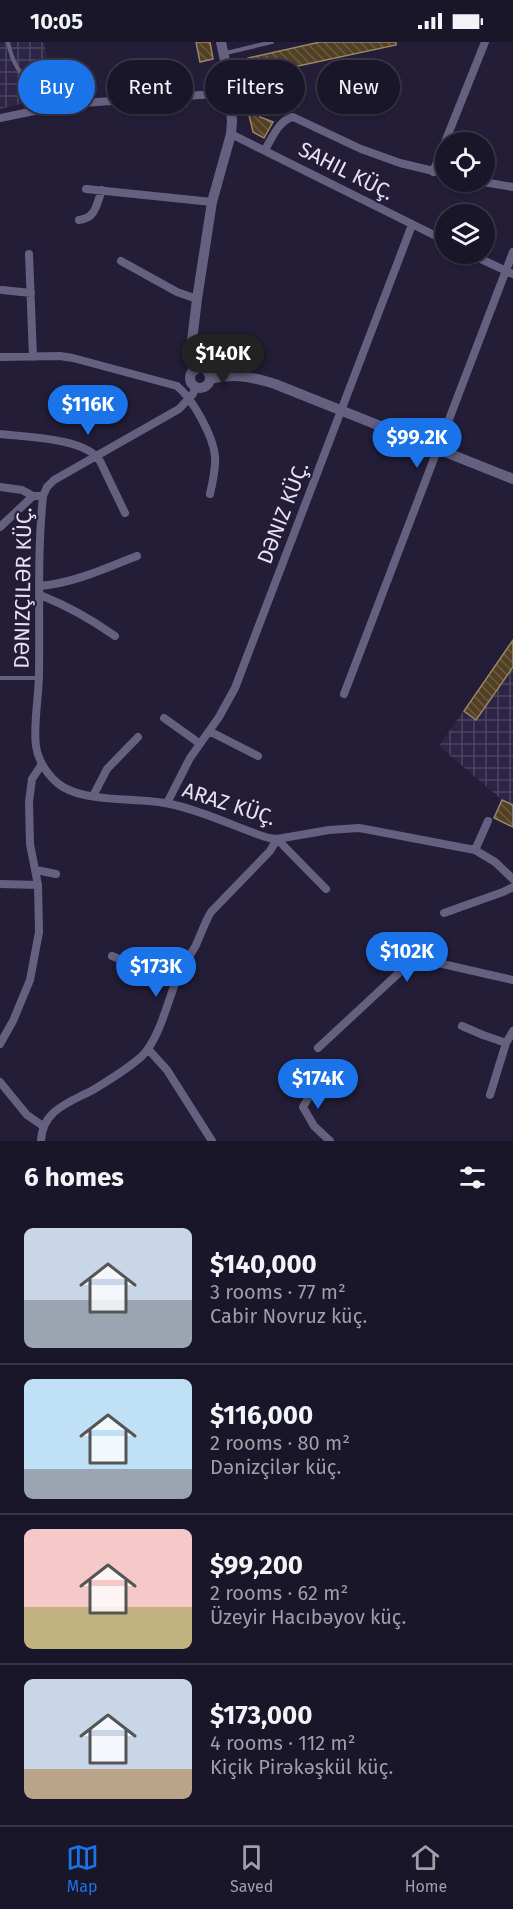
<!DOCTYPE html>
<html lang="en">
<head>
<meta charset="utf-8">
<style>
  :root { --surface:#1a1629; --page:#272335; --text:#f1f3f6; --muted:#9f9fa8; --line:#383546; --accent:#1a73e8 }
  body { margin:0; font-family:"Fira Sans",sans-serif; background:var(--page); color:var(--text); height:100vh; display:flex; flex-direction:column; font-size:22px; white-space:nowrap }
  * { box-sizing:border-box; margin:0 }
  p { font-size:20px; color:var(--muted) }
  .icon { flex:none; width:33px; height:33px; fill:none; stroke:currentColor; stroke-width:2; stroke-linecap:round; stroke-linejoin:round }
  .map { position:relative; height:1099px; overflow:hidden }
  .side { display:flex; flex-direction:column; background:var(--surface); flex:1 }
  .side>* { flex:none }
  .banner { position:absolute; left:18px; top:18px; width:477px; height:54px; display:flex; gap:12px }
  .buttons { position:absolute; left:435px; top:90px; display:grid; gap:12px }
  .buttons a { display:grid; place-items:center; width:60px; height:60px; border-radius:50%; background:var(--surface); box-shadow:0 2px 4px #0004,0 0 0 2px var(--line); font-size:30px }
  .price { position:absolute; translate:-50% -51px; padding:0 14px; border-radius:21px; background:var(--accent); color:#fff; font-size:20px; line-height:39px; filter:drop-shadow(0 2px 3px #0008) }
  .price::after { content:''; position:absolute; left:50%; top:36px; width:18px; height:14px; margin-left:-9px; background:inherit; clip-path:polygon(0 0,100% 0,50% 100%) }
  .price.selected { background:#222; color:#fff }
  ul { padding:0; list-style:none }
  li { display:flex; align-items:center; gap:18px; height:150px; padding:0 24px }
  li+li { border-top:2px solid var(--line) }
  li span { display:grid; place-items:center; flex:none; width:168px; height:120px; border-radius:9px; color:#555 }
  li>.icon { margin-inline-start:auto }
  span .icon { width:72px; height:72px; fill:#fffc; stroke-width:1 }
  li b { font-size:26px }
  h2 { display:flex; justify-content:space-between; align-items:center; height:72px; padding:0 24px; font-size:26px }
  .chip { padding:0 21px; border-radius:27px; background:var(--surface); box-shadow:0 2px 4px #0004,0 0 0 2px var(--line); font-size:21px; line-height:54px }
  .chip.selected { background:var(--accent); color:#fff }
  .status { display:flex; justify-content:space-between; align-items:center; height:42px; padding:0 30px; background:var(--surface); direction:ltr }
  .status svg { height:16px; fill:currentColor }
  .dock { display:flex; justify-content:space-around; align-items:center; height:84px; border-top:2px solid var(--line); background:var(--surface); font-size:16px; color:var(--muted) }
  .dock a { display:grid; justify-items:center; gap:3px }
  .dock .selected { color:var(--accent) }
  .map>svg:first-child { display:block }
  .industrial { fill:url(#industrial-grid) }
  .building { fill:url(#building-back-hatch); stroke:#998667; stroke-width:1.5 }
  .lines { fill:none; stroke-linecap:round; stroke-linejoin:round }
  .lane { stroke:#65607f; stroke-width:4 }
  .street { stroke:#65607f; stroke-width:8 }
  .secondary { stroke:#65607f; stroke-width:10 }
  .labels { text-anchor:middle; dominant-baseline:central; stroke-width:4.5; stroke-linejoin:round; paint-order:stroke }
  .street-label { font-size:21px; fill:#e5e2f4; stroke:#231d37 }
</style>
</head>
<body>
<div class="status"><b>10:05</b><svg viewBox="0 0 49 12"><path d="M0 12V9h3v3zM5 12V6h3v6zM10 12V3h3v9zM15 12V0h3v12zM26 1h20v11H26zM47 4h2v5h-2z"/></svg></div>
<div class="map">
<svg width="513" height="1099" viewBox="0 0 513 1099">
  <defs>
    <pattern id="industrial-grid" width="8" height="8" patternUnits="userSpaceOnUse" patternTransform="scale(1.5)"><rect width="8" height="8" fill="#2c2546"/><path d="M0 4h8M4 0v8" fill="none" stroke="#4a4461"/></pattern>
    <pattern id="building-back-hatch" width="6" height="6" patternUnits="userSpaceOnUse" patternTransform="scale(1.5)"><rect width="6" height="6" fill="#514023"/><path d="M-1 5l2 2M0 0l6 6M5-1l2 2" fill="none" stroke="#6a5b44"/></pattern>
  </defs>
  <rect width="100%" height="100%" fill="#231d37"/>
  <!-- industrial -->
  <path class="industrial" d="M0,0H44L55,54L0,67Z
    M513,598V785L494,776L502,758L439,704Z"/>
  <!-- building -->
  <path class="building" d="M196,0H210L213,17L200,20Z
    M320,0H396V3L252,34L248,16Z
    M253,42L260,75L273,80L264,96L253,90L242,43Z
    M513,598V625L476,678L464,669Z
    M502,758L513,763V785L494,776Z"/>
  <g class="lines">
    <!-- lane -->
    <path class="lane" d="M8,0C17,43 36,42 73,54L78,60
      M226,11L272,0
      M0,636H38"/>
    <!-- street -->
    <path class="street" d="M0,76L68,62L230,51
      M231,92L446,199
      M265,108C272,96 279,78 293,75L361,107L400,121L446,132
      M433,130L485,0
      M483,140L513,145
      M86,147L212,160
      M79,178C96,176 96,163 102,148
      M29,212L33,315
      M470,212L513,232
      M121,219L177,250L197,257
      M2,248L31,251
      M0,315L60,314L73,316L177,344C193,357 213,394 215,414C216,426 213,439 210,452
      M195,345L193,352L179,367L54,438L47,445L43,454C37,512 40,572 39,631C39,654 33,683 36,704C38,720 50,737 63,745C90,761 139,755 170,762C205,769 236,786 269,796L277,797L329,788L359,786L370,788L475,808L495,820L513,837
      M0,392C26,395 86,396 100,419L125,471
      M0,445L22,448L33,454
      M0,485L33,454H43
      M40,544C74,541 106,526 137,514
      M40,553C68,564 91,577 115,594
      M344,652L513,210
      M164,676L199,701
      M209,689L258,714
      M93,754L107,727L138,695
      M167,761L190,716L219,675L235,646L412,183
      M475,808L488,779
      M36,828L56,832
      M0,842L38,843
      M444,871L503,850L513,845
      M112,914L176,939
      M462,984L483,993L506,1001
      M0,1002L13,979L30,938L39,890L38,843L30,802L29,760L32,737L42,722
      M318,1006L402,928L416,918H425L513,938
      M148,1007L167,1028L212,1099
      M0,1040L27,1073L43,1084
      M490,1053L506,1001L513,989
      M41,1099C42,1068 70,1060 93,1048C109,1038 128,1027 142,1014C159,997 167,962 176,939C181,927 189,915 196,903C201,892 205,880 211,870L270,809L277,797L326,847
      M330,1099L314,1084L303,1065L309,1055L333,1041"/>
    <!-- secondary -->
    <path class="secondary" d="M190 336a10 10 0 1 1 20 0a10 10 0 1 1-20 0Z
      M195,328L192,299L197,257L212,160L231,92L232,79L228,32L221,0
      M210,337C234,331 252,335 275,342L513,437"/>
  </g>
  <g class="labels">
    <!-- street labels -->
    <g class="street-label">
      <text transform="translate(346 129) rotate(27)">SAHIL KÜÇ.</text>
      <text transform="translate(283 471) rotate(-69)">DӘNIZ KÜÇ.</text>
      <text transform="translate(23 546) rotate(-89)">DӘNIZÇILӘR KÜÇ.</text>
      <text transform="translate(229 762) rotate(18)">ARAZ KÜÇ.</text>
    </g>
  </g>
</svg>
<div class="buttons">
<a><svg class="icon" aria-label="locate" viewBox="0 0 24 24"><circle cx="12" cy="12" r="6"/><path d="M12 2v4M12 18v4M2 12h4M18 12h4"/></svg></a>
<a><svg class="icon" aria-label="layers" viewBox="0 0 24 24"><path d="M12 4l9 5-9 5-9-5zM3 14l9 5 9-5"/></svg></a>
</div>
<b class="price selected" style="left:223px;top:343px">$140K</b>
<b class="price" style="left:88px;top:394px">$116K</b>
<b class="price" style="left:417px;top:427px">$99.2K</b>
<b class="price" style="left:407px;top:941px">$102K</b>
<b class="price" style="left:156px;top:956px">$173K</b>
<b class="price" style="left:318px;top:1068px">$174K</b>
<div class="banner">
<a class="chip selected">Buy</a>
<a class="chip">Rent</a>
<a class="chip">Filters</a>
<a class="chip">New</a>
</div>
</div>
<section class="side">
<h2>6 homes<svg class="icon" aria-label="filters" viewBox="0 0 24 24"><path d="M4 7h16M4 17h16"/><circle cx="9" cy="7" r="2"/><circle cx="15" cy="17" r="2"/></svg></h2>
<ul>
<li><span style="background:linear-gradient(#c9d6e8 60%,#9aa5b1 0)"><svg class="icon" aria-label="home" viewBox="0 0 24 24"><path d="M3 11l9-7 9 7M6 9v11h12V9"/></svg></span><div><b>$140,000</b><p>3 rooms · 77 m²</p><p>Cabir Novruz küç.</p></div></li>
<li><span style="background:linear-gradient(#bfe0f5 75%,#9aa5b1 0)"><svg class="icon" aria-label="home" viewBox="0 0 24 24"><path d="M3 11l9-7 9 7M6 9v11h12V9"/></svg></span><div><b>$116,000</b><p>2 rooms · 80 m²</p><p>Dәnizçilәr küç.</p></div></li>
<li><span style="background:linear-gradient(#f6c9c9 65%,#c2b280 0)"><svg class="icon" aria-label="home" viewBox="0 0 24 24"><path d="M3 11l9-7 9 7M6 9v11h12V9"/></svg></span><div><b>$99,200</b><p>2 rooms · 62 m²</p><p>Üzeyir Hacıbəyov küç.</p></div></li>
<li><span style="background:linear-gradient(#c9d6e8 75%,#b9a48a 0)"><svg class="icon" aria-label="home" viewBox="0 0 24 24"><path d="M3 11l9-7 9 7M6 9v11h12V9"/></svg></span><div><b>$173,000</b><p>4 rooms · 112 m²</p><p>Kiçik Pirəkəşkül küç.</p></div></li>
</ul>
</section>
<nav class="dock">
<a class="selected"><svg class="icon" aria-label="map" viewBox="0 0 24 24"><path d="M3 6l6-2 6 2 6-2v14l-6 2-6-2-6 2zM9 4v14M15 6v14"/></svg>Map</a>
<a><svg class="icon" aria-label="saved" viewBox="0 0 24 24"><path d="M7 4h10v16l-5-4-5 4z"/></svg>Saved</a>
<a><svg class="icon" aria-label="home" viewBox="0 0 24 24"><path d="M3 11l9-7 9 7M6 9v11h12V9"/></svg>Home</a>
</nav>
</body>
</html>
